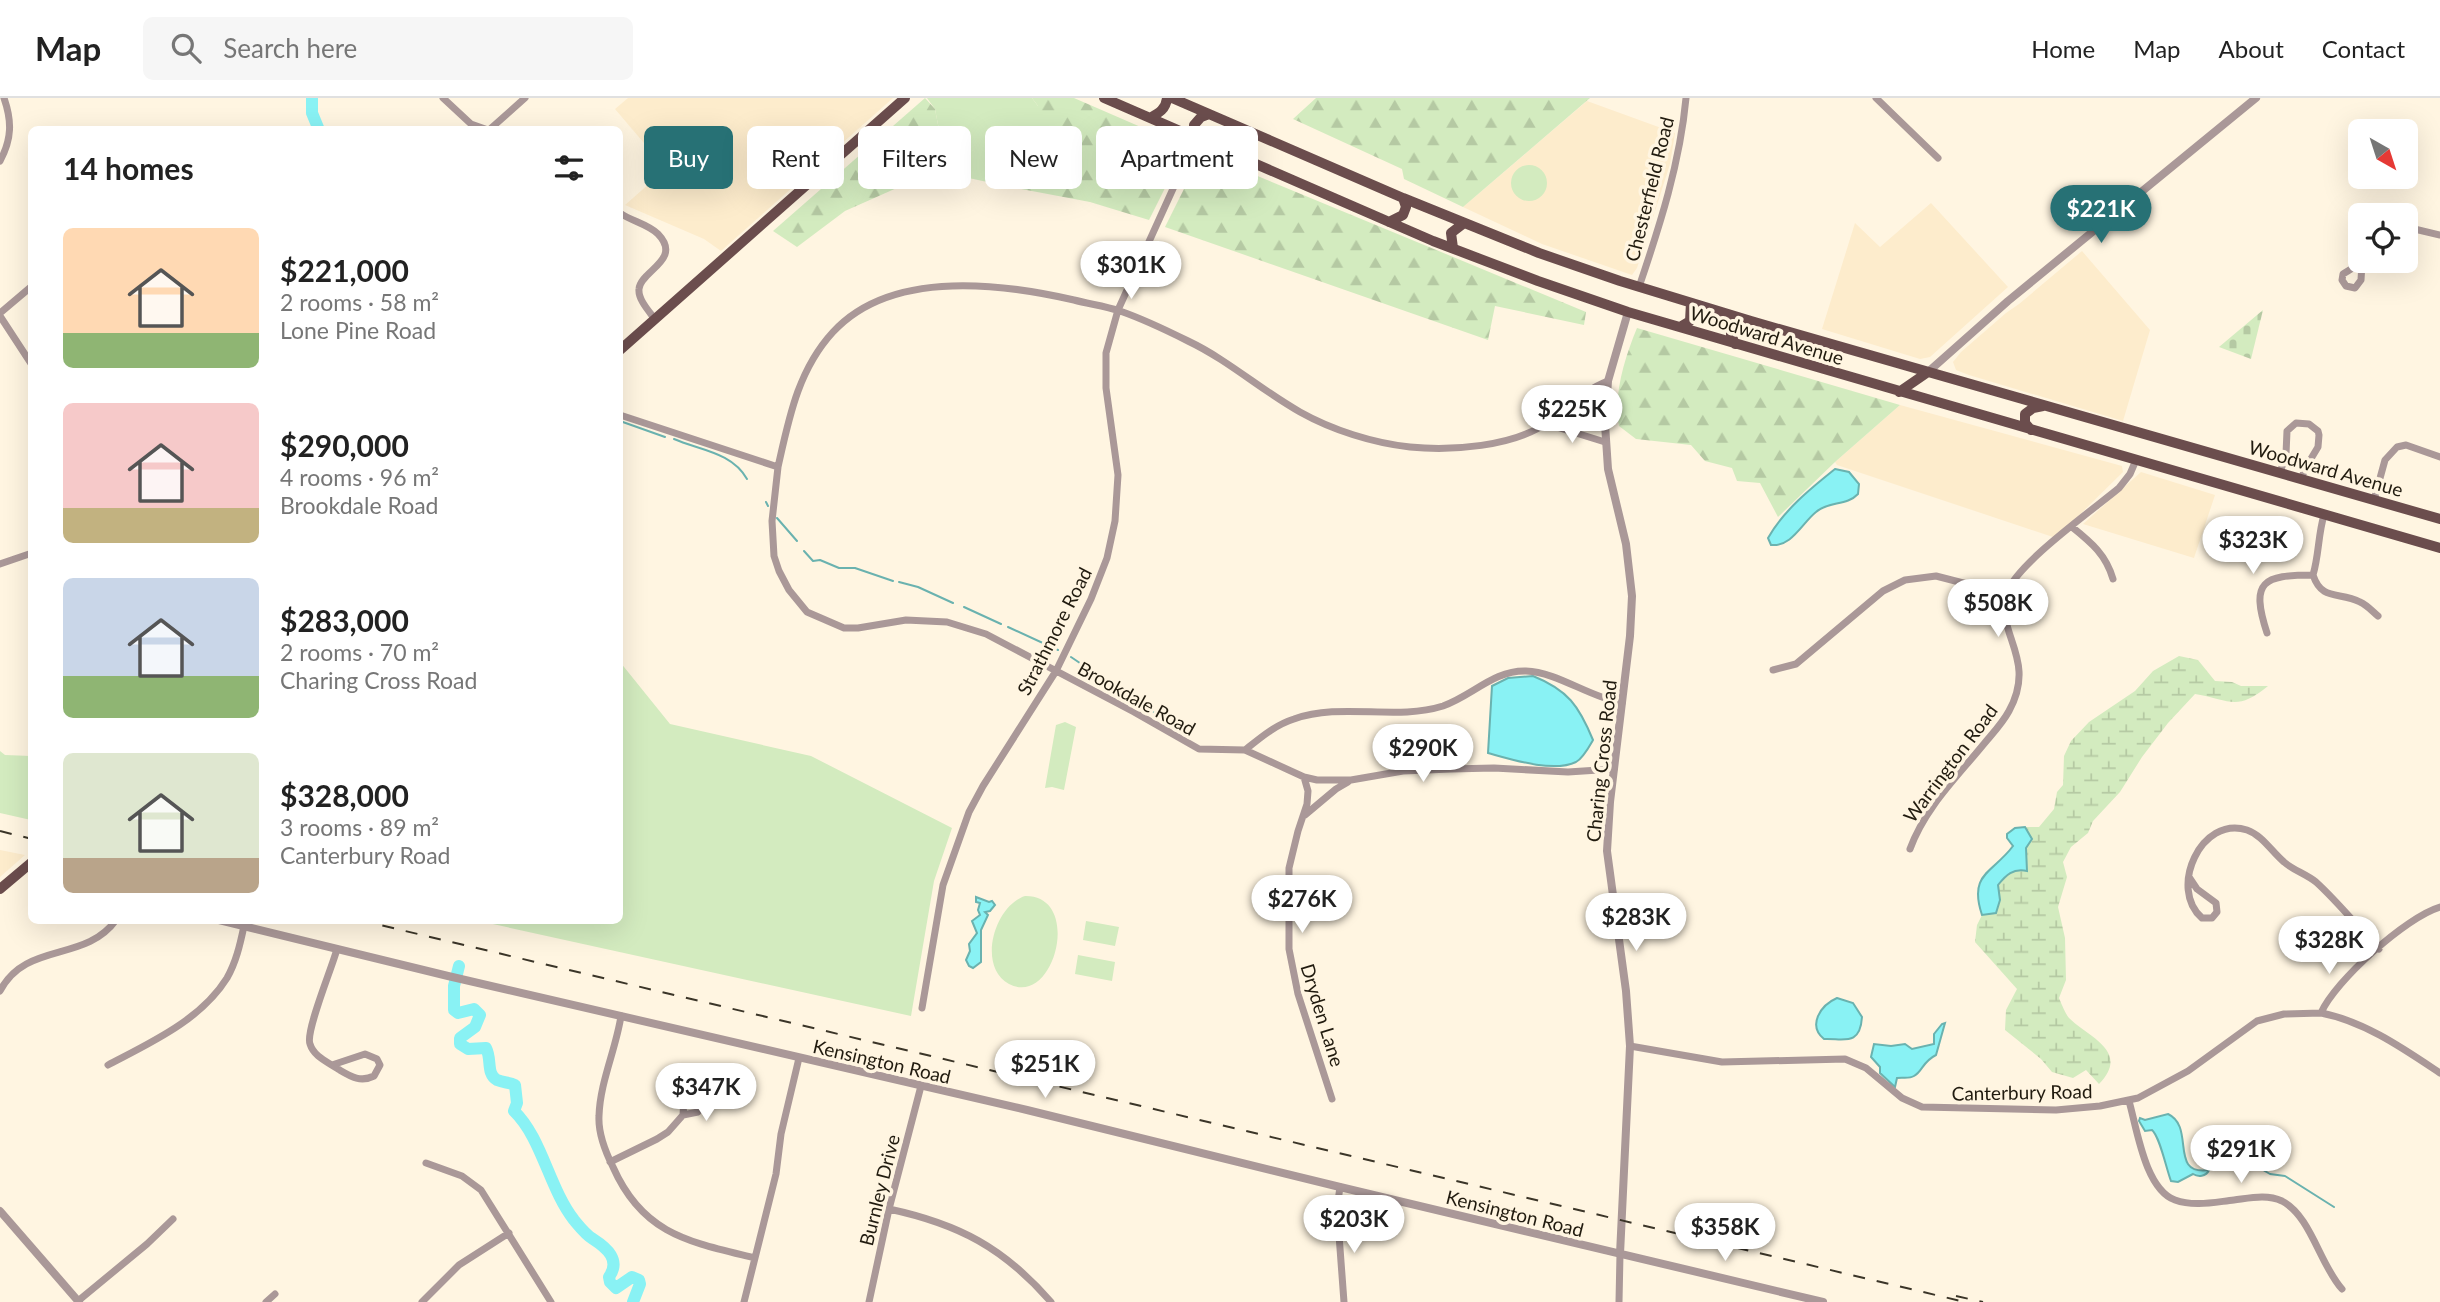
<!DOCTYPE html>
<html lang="en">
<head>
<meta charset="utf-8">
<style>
  :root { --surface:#fff; --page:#f6f6f6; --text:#222; --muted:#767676; --line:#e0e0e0; --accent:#277175 }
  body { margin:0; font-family:Lato,sans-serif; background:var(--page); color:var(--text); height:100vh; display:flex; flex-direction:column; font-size:26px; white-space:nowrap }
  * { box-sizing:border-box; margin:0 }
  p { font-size:23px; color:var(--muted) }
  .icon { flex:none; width:38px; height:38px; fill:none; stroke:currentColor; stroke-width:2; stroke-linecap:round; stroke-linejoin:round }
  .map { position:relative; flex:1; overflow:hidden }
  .sheet { position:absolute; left:28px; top:28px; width:595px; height:798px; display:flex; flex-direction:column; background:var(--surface); border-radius:10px; box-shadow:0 7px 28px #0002 }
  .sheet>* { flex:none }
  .guide { position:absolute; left:644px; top:28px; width:665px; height:63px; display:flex; gap:14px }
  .needle { width:46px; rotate:141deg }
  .buttons { position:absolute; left:2348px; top:21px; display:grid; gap:14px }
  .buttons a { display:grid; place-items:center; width:70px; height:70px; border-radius:10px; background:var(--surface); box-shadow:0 7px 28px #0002; font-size:35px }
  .price { position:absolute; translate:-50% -60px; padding:0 16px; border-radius:24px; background:#fff; color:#222; font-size:23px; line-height:46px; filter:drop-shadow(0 2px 4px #0008) }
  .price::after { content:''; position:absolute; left:50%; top:42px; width:21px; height:16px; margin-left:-10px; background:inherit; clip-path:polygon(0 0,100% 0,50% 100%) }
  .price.selected { background:var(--accent); color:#fff }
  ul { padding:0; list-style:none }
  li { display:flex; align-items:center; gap:21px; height:175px; padding:0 35px }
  li span { display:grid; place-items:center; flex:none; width:196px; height:140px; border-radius:10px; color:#555 }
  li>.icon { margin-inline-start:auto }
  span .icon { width:84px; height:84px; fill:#fffc; stroke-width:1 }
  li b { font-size:30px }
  h2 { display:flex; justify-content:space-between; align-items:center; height:84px; padding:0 35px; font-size:30px }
  .chip { padding:0 24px; border-radius:10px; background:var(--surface); box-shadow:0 7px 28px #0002; font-size:24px; line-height:63px }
  .chip.selected { background:var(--accent); color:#fff }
  header { display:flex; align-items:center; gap:42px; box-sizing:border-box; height:98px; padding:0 35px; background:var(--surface); border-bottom:2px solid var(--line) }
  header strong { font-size:33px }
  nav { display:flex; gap:38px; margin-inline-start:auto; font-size:24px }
  .search { width:490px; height:63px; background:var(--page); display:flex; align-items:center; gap:18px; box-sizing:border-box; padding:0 24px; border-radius:10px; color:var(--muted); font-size:26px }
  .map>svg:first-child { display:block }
  .built { fill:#fdeccc }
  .green { fill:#d3ebbf }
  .forest { fill:url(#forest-firs) }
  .wetland { fill:url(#wetland-marsh) }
  .cemetery { fill:url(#cemetery-stones) }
  .water { fill:#89f2f4; stroke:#6ab2af; stroke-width:2 }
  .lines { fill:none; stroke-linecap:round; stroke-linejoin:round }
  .stream { stroke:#6ab2af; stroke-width:2 }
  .river { stroke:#89f2f4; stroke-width:12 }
  .minor { stroke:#aa9898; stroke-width:7 }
  .tertiary { stroke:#aa9898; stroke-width:8 }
  .primary { stroke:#6b4d4d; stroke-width:10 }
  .rail { stroke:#3b3528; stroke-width:2; stroke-dasharray:12 12; stroke-linecap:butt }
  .labels { text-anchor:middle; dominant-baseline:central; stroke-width:7; stroke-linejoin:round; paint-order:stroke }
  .street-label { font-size:19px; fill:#211b0f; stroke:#fff5e1 }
</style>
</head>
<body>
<header>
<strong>Map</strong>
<div class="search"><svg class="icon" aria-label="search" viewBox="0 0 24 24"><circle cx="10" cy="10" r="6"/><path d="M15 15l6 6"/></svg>Search here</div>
<nav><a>Home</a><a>Map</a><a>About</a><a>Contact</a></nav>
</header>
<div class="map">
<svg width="2440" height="1204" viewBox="0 0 2440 1204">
  <defs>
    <pattern id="forest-firs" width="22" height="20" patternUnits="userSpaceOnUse" patternTransform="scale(1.75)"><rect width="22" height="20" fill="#d3ebbf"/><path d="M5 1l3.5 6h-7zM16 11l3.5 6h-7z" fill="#b5c9a3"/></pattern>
    <pattern id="wetland-marsh" width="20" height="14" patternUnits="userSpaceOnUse" patternTransform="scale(1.75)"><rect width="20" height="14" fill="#d3ebbf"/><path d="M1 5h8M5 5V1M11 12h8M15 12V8" fill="none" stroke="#b5c9a3"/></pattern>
    <pattern id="cemetery-stones" width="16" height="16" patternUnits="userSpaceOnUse" patternTransform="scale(1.75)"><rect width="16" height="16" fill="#d3ebbf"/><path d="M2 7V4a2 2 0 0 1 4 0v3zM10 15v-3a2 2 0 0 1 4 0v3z" fill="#b5c9a3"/></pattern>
  </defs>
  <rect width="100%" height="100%" fill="#fff5e1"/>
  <!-- built -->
  <path class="built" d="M628,0H893L721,153L704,141L625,107L666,71L615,11Z
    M1587,3L1675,35L1670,66L1637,170L1632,177L1542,146L1463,109Z
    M1931,105L2008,189L1930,259L1920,261L1822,231L1855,125L1880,149Z
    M2082,153L2150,232L2123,323L1969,277L1956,272L1953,264L1961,254L2006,215L2019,206Z
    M1900,307L2122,368L2123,374L2056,440L1837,367L1835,364Z
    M2141,374L2215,397L2194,460L2083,426Z
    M0,752L25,757L0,779Z"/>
  <!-- green -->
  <path class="green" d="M927,0H1032L1038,8V29L1021,38H1037L1006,88L950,76L947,58L986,70L975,54L940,37L935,11Z
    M1511 85a18 18 0 1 1 36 0a18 18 0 1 1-36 0Z
    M620,564L670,626L811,658L952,730L934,783L911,918L479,823L620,822Z
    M1065,624L1076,629L1064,692L1052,689L1045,690L1056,627Z
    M0,653L5,657L31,658V722L0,715Z
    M1025,798C1083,797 1055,910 1009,886C977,869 994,808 1025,798Z
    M1086,823L1119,829L1115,848L1083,842Z
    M1078,857L1115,864L1112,883L1075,876Z"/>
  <!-- forest -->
  <path class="forest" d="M925,0L935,11L940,37L976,54L987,71L948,59L951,86L899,89L845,113L797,149L773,133Z
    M1032,0H1074L1173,43L1176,68L1149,122L1090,104L1006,88L1037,39H1020L1026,28L1038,29V8Z
    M1316,0H1590L1463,109L1404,81L1402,71L1293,21Z
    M1202,55L1586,214L1584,227L1495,208L1488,242L1165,129Z
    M1637,230L1900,307L1835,364L1778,419L1760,385L1737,383L1732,370L1705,363L1691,347L1636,341L1619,328C1613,296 1625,259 1637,230Z"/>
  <!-- wetland -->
  <path class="wetland" d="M2179,558L2198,562L2215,583L2232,584L2241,588H2268C2236,614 2231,602 2195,596L2168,625L2142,659L2120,694L2093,723L2088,735L2071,749L2063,764L2067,779L2058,809L2065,840L2066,882L2059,900C2062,907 2065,915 2069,920C2088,939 2131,953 2099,986L2086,972L2073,980L2052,974L2041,961L2005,932L2006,912L2017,891L1975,844L1977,827L1982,817L1996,815L2000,802L1998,787C2006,777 2013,770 2026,773V750L2032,741L2025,729H2039L2054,711L2057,694L2063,687L2064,658L2071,643L2089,624L2135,593L2153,573Z"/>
  <!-- cemetery -->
  <path class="cemetery" d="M2263,212L2251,261L2219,249Z"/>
  <!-- water -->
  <path class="water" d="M1835,371L1849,374L1859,386L1858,396C1847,408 1828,403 1816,414C1802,425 1792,449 1771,447L1768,440C1784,412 1810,391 1835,371Z
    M1533,578C1568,592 1579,608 1593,642C1589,649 1583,660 1576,664C1553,675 1510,661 1488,655L1492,588L1508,580Z
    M2025,729L2032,741L2026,750L2027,773C2013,770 2006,777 1998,787L2000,802L1996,815L1982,817C1968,775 1993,775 2013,748L2007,740V736L2015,730Z
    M976,799L989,804L992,803L995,807L990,813L985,814L988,817L981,832V864L973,870L969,868L966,862L970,853L969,846L977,835L972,823L980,817L978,812L980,805L976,804Z
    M1837,900L1853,905L1862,919C1860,949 1843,940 1824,941C1807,927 1821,907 1837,900Z
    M1945,925L1936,957C1922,964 1923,973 1914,978C1909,981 1903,979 1897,980L1895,989L1880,975V969L1871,959L1874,946L1891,948L1905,946L1912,951L1934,946V936L1942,926Z
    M2168,1016C2196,1029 2168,1078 2209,1072C2206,1079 2198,1079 2193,1076L2178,1084L2171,1083C2166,1070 2160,1039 2152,1032L2145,1033L2139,1023L2140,1020L2145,1022Z"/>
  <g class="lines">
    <!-- stream -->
    <path class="stream" d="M620,323L665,339
      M674,341C699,352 732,354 747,381
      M766,404L768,408
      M777,420L797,443
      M804,453L813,463L820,462L839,470H855L893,483
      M899,484L918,489L953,505
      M964,509L1001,526
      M1008,529L1058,552
      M1071,559L1099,578
      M1105,582L1137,603
      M1142,607L1170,624
      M1177,630L1187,637
      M2209,1072L2216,1064L2251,1065L2270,1076L2285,1078L2334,1109"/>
    <!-- river -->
    <path class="river" d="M312,0V15L319,32
      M459,868L454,888V912L458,915L474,911L480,917L475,929L460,940V946L468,951L486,950C492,961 486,976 497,982C504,985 509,984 515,987L517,1005L514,1013C542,1040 549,1090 574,1122C579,1128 586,1137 593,1141C607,1150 621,1162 609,1179L610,1184L616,1190L632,1179L639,1182L640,1186L633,1204"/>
    <!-- minor -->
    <path class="minor" d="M443,0L471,26L488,32
      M1876,0L1938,60
      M489,32L525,0
      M0,63C12,41 12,23 4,0
      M620,115C631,123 648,126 658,136C683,162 640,173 639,191C638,201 648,212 654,220
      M2406,129L2440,137
      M2362,165L2361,182L2355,190L2346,188L2342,182L2343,176L2364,163
      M1639,189C1660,127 1680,65 1686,0
      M0,215L32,188
      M0,218L32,267
      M620,317L778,369L772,423L774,458L779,473L789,492L807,514L844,530H858L906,522L947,524L986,536L1134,614L1199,651L1245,652L1304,679L1317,682H1351L1403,673L1451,671L1494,670L1568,674L1614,671
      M1547,326L1605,344
      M778,369C789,320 798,272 833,234C891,171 1000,185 1074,202C1089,206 1105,208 1120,213C1143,221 1166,232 1188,243C1228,262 1261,292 1300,314C1332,332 1373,345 1410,349C1450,353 1514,349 1548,324C1568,310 1584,292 1608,283
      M2280,375L2286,356L2287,333L2296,325L2309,326L2318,333L2319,337L2318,349L2306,369L2301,381
      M2374,402L2385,362L2397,349L2406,347L2440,359
      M2072,429C2092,445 2106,457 2113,481
      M0,466L32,455
      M2313,477C2322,504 2340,493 2360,504C2367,507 2372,513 2378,518
      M2313,477C2319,457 2318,437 2324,417
      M2267,535C2250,483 2263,477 2313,477
      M1773,572L1796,566L1883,493L1905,482L1936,478L2006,496
      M1245,652C1260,640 1275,627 1294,621C1342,604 1395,623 1443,608C1472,598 1494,572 1526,573C1557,574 1589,599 1622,605
      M1304,679L1308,693L1307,706L1298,733L1289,770V851L1298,896L1332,1001
      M1305,717L1336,691L1348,684
      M1910,751C1925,710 1956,680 1983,647C1992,636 2002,626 2009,613C2038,560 1994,535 2007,495C2015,467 2094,411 2119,390L2130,376L2136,362
      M2189,779L2197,791L2216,805L2217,814L2212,820H2202C2168,791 2201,717 2247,732C2262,737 2272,754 2284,764C2293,772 2306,776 2316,784C2338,804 2358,829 2379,851
      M0,893C26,843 85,865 116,822
      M922,910L943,787L969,714L983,688L1056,573L1091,501L1107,460L1115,423L1118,377L1106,290V255L1118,212L1196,40
      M2321,915C2364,923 2404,951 2440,975
      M621,918C616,951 600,984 599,1018C598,1036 605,1053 613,1069C643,1137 690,1144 755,1160
      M1630,948L1722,964L1845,961L1866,970L1902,1000L1922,1009L2056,1012L2100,1008L2138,1000L2188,973L2257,923L2284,916L2321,915C2335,883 2406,819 2440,809
      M108,967C150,945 201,922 227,880C236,864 240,847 244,828
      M332,967L365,956L377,961L380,967L374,978C360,985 350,978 338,971C328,964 314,959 310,946C305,934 332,870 337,851
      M2129,1003C2137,1031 2145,1091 2175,1102C2194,1109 2215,1104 2234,1102C2250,1100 2267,1096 2282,1103C2311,1118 2320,1167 2342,1191
      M610,1064L657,1041L668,1034L683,1017L698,1014L703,1006L699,999L692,996L684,1000L683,1017
      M426,1065L462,1078L481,1092L551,1204
      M1340,1089L1337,1110L1344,1204
      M889,1111C959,1126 1004,1150 1051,1204
      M78,1203L147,1146L173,1121
      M266,1204L275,1196
      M422,1204L459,1167L509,1135
      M744,1204L776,1076L781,1036L799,960
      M869,1204L889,1111L921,988
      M1619,1204L1620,1156"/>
    <!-- tertiary -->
    <path class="tertiary" d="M1928,274L2008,203L2256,0
      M219,822L448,878L1027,1012L1340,1089L1823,1204
      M0,1113L79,1204
      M1620,1156L1630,948L1626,893L1607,753L1610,704L1630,538L1632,498L1626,446L1608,371L1605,326L1608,283L1628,214"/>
    <!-- primary -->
    <path class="primary" d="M1104,0L1433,143L1538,183L1628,214L2440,450
      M1172,0L1403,100L1539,155L1620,183L1751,223L2440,421
      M1150,20C1159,15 1166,11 1167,0
      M1196,40L1194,27L1201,19L1209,16
      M1389,124L1403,117L1406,109L1403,100
      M1453,150L1451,135L1464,125
      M1680,229L1690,223L1691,205
      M1735,246L1731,236L1735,228L1746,222
      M620,252L905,0
      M1899,294L1928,274
      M2031,332L2025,325V316L2033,310L2043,308
      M0,791L32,764"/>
    <!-- rail -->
    <path class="rail" d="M0,733L32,741
      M359,822L1965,1204
      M1956,1198L1983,1204"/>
  </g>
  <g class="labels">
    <!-- street labels -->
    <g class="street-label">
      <text transform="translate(1649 91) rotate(-76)">Chesterfield Road</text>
      <text transform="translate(1767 237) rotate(17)">Woodward Avenue</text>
      <text transform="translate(2326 370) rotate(16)">Woodward Avenue</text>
      <text transform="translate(1054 533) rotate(-63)">Strathmore Road</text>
      <text transform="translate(1137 600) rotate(29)">Brookdale Road</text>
      <text transform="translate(1601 663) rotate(-84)">Charing Cross Road</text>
      <text transform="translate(1950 665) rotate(-53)">Warrington Road</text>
      <text transform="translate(1323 917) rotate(73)">Dryden Lane</text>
      <text transform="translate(882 963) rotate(13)">Kensington Road</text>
      <text transform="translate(2022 994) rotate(-1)">Canterbury Road</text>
      <text transform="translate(879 1092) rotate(-76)">Burnley Drive</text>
      <text transform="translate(1515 1115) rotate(14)">Kensington Road</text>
    </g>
  </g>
</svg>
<div class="buttons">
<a><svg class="needle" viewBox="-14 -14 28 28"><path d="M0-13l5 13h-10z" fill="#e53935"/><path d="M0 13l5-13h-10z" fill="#767676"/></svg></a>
<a><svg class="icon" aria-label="locate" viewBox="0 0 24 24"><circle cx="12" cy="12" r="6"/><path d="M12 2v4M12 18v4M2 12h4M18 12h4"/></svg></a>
</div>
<b class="price selected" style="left:2101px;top:147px">$221K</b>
<b class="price" style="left:1131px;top:203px">$301K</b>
<b class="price" style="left:1572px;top:347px">$225K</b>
<b class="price" style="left:2253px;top:478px">$323K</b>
<b class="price" style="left:1998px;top:541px">$508K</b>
<b class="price" style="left:1423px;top:686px">$290K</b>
<b class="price" style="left:1302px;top:837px">$276K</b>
<b class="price" style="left:1636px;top:855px">$283K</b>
<b class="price" style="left:2329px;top:878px">$328K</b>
<b class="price" style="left:1045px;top:1002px">$251K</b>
<b class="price" style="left:706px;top:1025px">$347K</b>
<b class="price" style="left:2241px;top:1087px">$291K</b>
<b class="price" style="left:1354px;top:1157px">$203K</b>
<b class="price" style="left:1725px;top:1165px">$358K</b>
<div class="guide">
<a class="chip selected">Buy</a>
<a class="chip">Rent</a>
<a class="chip">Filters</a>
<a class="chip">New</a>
<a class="chip">Apartment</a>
</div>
<section class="sheet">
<h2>14 homes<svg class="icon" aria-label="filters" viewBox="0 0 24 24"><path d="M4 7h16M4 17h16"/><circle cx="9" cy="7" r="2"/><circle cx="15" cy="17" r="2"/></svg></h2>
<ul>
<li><span style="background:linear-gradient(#ffd9b3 75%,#8fb573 0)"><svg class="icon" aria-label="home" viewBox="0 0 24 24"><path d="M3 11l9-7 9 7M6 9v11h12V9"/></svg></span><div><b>$221,000</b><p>2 rooms · 58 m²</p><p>Lone Pine Road</p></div></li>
<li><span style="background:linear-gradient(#f6c9c9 75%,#c2b280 0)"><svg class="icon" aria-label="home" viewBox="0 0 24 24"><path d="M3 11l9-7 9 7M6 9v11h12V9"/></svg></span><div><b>$290,000</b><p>4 rooms · 96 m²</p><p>Brookdale Road</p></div></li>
<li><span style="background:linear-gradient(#c9d6e8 70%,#8fb573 0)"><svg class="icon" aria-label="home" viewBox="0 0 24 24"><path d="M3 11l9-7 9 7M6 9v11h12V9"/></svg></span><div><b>$283,000</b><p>2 rooms · 70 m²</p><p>Charing Cross Road</p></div></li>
<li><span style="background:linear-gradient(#dfe7d0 75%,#b9a48a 0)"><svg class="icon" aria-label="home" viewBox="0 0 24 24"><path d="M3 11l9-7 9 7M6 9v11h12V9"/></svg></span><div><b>$328,000</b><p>3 rooms · 89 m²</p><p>Canterbury Road</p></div></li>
</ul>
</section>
</div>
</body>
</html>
